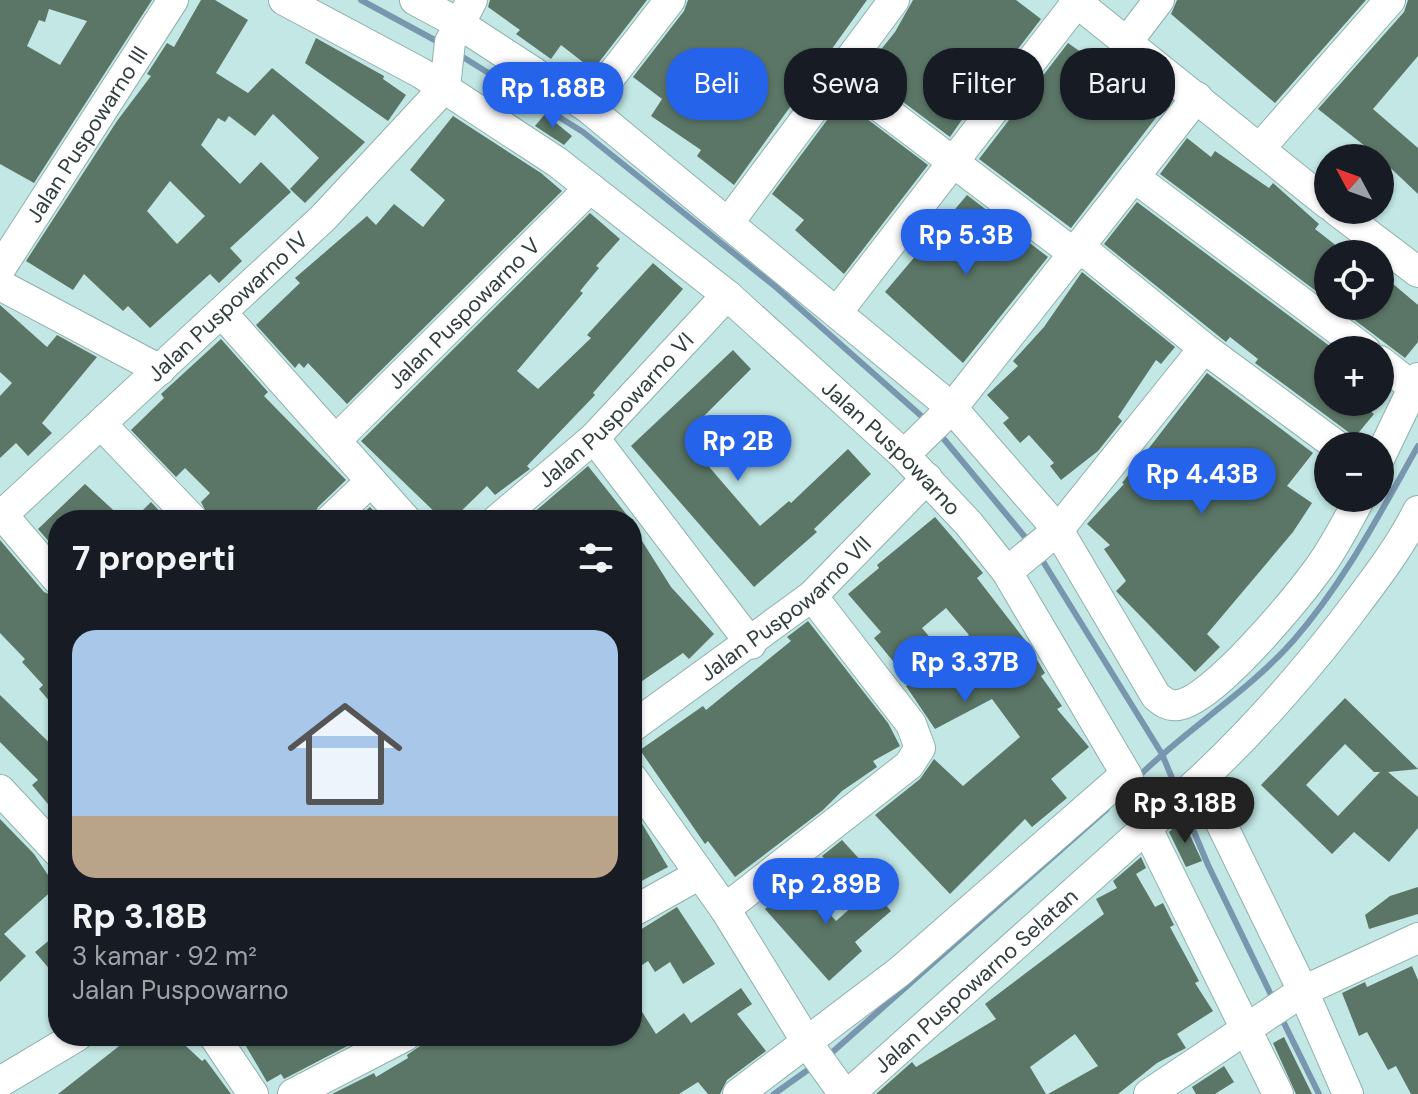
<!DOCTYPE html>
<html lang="id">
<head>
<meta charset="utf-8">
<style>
  :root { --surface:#171b24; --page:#242831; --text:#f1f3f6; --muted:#9ea1a6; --line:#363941; --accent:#2563eb }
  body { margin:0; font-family:"DM Sans",sans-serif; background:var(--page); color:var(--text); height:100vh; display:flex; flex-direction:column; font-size:30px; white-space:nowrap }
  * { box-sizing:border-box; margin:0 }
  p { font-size:26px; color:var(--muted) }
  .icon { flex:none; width:44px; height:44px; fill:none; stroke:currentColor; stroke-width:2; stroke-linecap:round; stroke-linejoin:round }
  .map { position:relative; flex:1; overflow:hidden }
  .side { position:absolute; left:48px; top:510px; width:594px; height:536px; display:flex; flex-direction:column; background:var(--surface); border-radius:32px; box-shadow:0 2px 6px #0004 }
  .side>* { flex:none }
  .top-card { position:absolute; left:666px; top:48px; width:632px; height:72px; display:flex; gap:16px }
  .needle { width:52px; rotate:311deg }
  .tools { position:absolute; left:1314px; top:144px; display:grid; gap:16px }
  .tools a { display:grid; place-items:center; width:80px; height:80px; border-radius:50%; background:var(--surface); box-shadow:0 2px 6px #0004; font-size:40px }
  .price { position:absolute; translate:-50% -68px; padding:0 18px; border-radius:28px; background:var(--accent); color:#fff; font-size:26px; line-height:52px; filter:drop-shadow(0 2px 4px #0008) }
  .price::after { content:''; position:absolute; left:50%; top:48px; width:24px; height:18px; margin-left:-12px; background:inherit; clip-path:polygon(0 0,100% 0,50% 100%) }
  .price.on { background:#222; color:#fff }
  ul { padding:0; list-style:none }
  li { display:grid; align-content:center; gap:16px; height:424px; padding:0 24px }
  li+li { border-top:2px solid var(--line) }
  li span { display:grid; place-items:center; height:248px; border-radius:24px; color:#555 }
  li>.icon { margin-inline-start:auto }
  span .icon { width:144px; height:144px; fill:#fffc; stroke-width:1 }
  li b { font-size:34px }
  h2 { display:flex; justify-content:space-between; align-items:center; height:96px; padding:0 24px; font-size:34px }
  .tag { padding:0 28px; border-radius:32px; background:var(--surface); box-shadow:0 2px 6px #0004; font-size:28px; line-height:72px }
  .tag.on { background:var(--accent); color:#fff }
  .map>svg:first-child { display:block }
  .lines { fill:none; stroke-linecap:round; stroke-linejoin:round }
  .stream { stroke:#7996af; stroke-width:6 }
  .building { fill:#5b7667; fill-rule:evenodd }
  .minor-casing { stroke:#8eb1ae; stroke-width:32 }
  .minor { stroke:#fff; stroke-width:30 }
  .labels { text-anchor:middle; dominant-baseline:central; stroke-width:8; stroke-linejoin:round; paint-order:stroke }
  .street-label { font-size:22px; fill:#303f3e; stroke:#c2e7e4 }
</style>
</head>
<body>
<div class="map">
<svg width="1418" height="1094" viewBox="0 0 1418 1094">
  <rect width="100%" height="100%" fill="#c2e7e4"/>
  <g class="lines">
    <!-- stream -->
    <path class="stream" d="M361,0L442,44
      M458,54L583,132L777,288L927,421
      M938,432L1030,543
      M1039,555L1162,754L1177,790
      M1137,778C1186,729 1247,693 1293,641C1344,583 1380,513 1418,446
      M1184,808L1208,865L1274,1001
      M1280,1015L1319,1094
      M828,1056L1107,809
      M774,1094L812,1067"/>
  </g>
  <!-- building -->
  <path class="building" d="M0,0H152L34,183L0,164ZM49,9L87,21L60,65L27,46L39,20L45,22Z
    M201,0H215L248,20L216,73L248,93L272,68L365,142L305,203L290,189L319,158L273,114L255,136L229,116L225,122L218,118L201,145L240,184L261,162L291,192L230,248L242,261L219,283L210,274L150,328L128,306L123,311L84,274L73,290L26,261L117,121L151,76L147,74L167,43L174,47ZM170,181L205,216L177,244L147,211Z
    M490,0H647L593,70L561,45L551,59L516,34L520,30L488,7Z
    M688,0H867L734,185L697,156L701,150L651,116L662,99L633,77L684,11Z
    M913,0H1016L1041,19L998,75L994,74L969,102L972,105L950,137L863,72L895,32Z
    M1177,0H1366L1275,103L1171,14Z
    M1408,0H1418V56L1373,109L1418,148V194L1380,158L1318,109L1404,12Z
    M316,38L384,76L383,79L406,95L388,121L305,63Z
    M1068,43L1095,62L1098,58L1132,84L1135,79L1168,102L1071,228L979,159Z
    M842,100L928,165L844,274L795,230L804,220L772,194Z
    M545,114L572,136L564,145L535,126Z
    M453,116L541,173L562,191L347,404L308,363L304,368L299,363L295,368L256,325L300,283L295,278L367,216L376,225L394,204L423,227L445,200L410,170Z
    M1187,138L1211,157L1215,151L1269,188L1273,183L1319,224L1315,229L1338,247L1328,254V300L1160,174Z
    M967,195L1048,257L963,363L885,292Z
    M1137,202L1335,350H1328V402H1375L1369,410L1374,414L1355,437L1255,363L1258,359L1230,337L1226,342L1104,244Z
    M590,213L620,239L596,266L599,268L580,291L583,293L517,371L538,389L591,338L587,335L653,263L683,289L593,393L595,395L527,466L530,469L495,495L487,486L452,520H443L361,441Z
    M1082,272L1175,347L1161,364L1156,360L1118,417L1122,421L1098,451L1061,480L1050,466L1054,463L1029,435L1020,443L1003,423L1009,418L987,395L1018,366L1013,361L1044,327Z
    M1380,280L1388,287L1392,283L1418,305V342L1405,358L1336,306H1380Z
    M0,305L47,347L57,335L97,357L42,423L52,433L28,456L16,443L0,458V396L12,383L0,372Z
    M221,339L268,392L264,396L346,480L318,507L312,520H210L201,502L210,493L185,468L176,477L131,430L164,398L161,394Z
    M733,350L751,369L689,431L698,441L692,447L760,526L789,501L791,503L848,449L871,474L814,529L817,532L754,587L631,446Z
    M1207,373L1313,453L1287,486L1312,503L1293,532L1207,634L1220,647L1195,672L1116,591L1126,581L1104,549L1110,545L1087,524L1124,484L1122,483Z
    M588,466L631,520H536L531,515Z
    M85,484L124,520H58V552L38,529Z
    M151,502L168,520H133Z
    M370,507L382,520H356Z
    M935,517L983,573L977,578L1025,640L1045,673L1041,676L1062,706L1057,709L1089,747L1051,779L1067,798L1032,827L1025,819L950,894L875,815L920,779L934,759L963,786L1020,737L992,699L935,729L906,686L911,683L874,638L881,632L848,594L879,568L877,565ZM946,608L969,635L943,653L922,628Z
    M632,525L671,587L714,634L689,659L683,653L632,688Z
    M0,540L44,592L58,598V711L39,689L43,685L22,662L25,659L0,633Z
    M808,621L888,723L900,746L873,761L877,767L842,791L823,810L735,877L708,841L705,844L640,750L703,706L706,710L791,641L787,637Z
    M0,695L58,751V816L32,785L38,780L0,742Z
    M1345,698L1418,769L1388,772L1418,797V828L1389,862L1354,832L1332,854L1261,785ZM1345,744L1374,772H1380L1338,816L1306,785Z
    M0,819L34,854L56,887L4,934L26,956L0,982Z
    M1183,820L1202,861L1186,867L1169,832Z
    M641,822L668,867L632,886V826Z
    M842,840L874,875L855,893L822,856Z
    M1141,857L1146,868L1136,874L1155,907L1163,903L1174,925L1170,927L1199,981L1195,983L1213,1011L1177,1034L1186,1048L1157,1063L1118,1094H1048L1098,1066L1075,1034L1030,1067L1046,1094H876L912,1062L916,1067L996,1019L985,1004L1104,914L1096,899L1117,888L1113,881Z
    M799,879L836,921L872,889L891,911L855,942L862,951L829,981L765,909Z
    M1418,887V914L1369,929L1365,915L1390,896Z
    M677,907L715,964L683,984L670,962L655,972L648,961L632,972V935Z
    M58,933V979L35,952Z
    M1412,966L1418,980V1094H1411L1396,1066L1388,1070L1367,1032L1359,1036L1342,993L1365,982L1367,987Z
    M741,988L752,1004L737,1014L766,1051L727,1080L720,1094H708L698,1082L679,1094H332L374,1073L376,1077L408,1058L407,1055L420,1046L423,1036H632V996L656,1034L684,1013L691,1023Z
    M132,1036H175L202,1061L205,1059L231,1094H58Z
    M240,1036H351L355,1042L284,1079L281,1074L267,1082Z
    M1284,1037L1312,1094H1296L1273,1043Z
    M1224,1066L1234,1082L1215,1094H1196L1192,1087Z"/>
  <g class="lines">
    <defs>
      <g id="minor">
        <path id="s1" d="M284,0L421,73L557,162L727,295L904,455L969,524L1007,572L1126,774L1153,841L1278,1094"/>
        <path d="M415,0L458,23L587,107L952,408L1058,530L1156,696C1163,702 1168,706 1178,705C1213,701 1297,598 1319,568C1335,546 1347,522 1360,498"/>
        <path d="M1074,0L1328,204"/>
        <path d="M1127,42L1159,0"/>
        <path d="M838,75L1076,255"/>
        <path d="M587,107L670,0"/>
        <path d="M1261,147L1390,0"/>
        <path d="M1134,177L1365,350"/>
        <path d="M1336,210L1418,272"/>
        <path d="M729,222L894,0"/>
        <path d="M1081,248L1204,348L1337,446"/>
        <path id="s2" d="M0,269L173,0"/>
        <path d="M0,285L160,370"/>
        <path d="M838,311L1077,2"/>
        <path d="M222,313L406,520"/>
        <path d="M1380,361L1414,388"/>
        <path d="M101,424L193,520"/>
        <path d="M594,438L751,644"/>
        <path id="s3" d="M336,440L590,188"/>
        <path d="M904,455L952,408L1197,97"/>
        <path d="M1380,457L1418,378"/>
        <path d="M0,512L58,580"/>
        <path id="s4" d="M0,517L323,218L445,87L450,42L472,0"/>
        <path d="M330,520L370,482"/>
        <path id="s5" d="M497,520L594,438L727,295"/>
        <path d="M1007,572L1058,530L1204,348"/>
        <path id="s6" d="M632,727L812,596L927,478"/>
        <path d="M632,778L725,909L808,1044L844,1094"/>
        <path d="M1201,782L1303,991L1348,1094"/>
        <path d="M0,790L58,852"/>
        <path d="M725,909L909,765L920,748L911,724L812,596"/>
        <path d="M632,912L700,874"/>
        <path d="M214,1036L253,1094"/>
        <path d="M0,1082L77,1036"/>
        <path d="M293,1094L405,1036"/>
        <path d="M738,1094L899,972L1126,774"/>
        <path id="s7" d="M849,1094L1147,827C1221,766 1283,699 1342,623C1369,587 1398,551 1418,511"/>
        <path d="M1149,1094L1303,991L1418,938"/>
      </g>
    </defs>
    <!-- minor casing -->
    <use href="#minor" class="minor-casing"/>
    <!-- minor -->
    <use href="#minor" class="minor"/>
  </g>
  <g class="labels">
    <!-- street labels -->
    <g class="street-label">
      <text stroke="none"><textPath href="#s2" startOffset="160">Jalan Puspowarno III</textPath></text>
      <text stroke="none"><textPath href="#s4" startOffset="310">Jalan Puspowarno IV</textPath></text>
      <text stroke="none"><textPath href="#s3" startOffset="180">Jalan Puspowarno V</textPath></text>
      <text stroke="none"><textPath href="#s5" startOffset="162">Jalan Puspowarno VI</textPath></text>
      <text stroke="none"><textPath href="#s1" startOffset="758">Jalan Puspowarno</textPath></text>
      <text stroke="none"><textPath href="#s6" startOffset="194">Jalan Puspowarno VII</textPath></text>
      <text stroke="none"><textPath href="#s7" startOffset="170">Jalan Puspowarno Selatan</textPath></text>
    </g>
  </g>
</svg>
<div class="tools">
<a><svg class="needle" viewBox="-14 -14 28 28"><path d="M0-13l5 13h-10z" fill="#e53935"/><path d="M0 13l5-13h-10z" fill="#9ea1a6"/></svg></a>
<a><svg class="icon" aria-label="locate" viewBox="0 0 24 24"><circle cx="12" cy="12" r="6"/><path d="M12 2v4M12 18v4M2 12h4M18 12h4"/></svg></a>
<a>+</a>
<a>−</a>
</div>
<b class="price" style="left:553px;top:130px">Rp 1.88B</b>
<b class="price" style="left:966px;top:277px">Rp 5.3B</b>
<b class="price" style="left:738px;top:483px">Rp 2B</b>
<b class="price" style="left:1202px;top:516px">Rp 4.43B</b>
<b class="price" style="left:965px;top:704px">Rp 3.37B</b>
<b class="price on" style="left:1185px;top:845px">Rp 3.18B</b>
<b class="price" style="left:826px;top:926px">Rp 2.89B</b>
<div class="top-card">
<a class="tag on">Beli</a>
<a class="tag">Sewa</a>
<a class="tag">Filter</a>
<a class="tag">Baru</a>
</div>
<section class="side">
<h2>7 properti<svg class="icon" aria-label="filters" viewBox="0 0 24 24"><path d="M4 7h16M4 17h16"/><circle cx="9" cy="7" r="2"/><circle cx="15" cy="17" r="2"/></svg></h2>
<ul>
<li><span style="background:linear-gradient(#a9c7e8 75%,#b9a48a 0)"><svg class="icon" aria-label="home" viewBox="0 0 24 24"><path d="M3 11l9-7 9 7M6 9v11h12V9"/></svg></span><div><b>Rp 3.18B</b><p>3 kamar · 92 m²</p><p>Jalan Puspowarno</p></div></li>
</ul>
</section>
</div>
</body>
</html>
